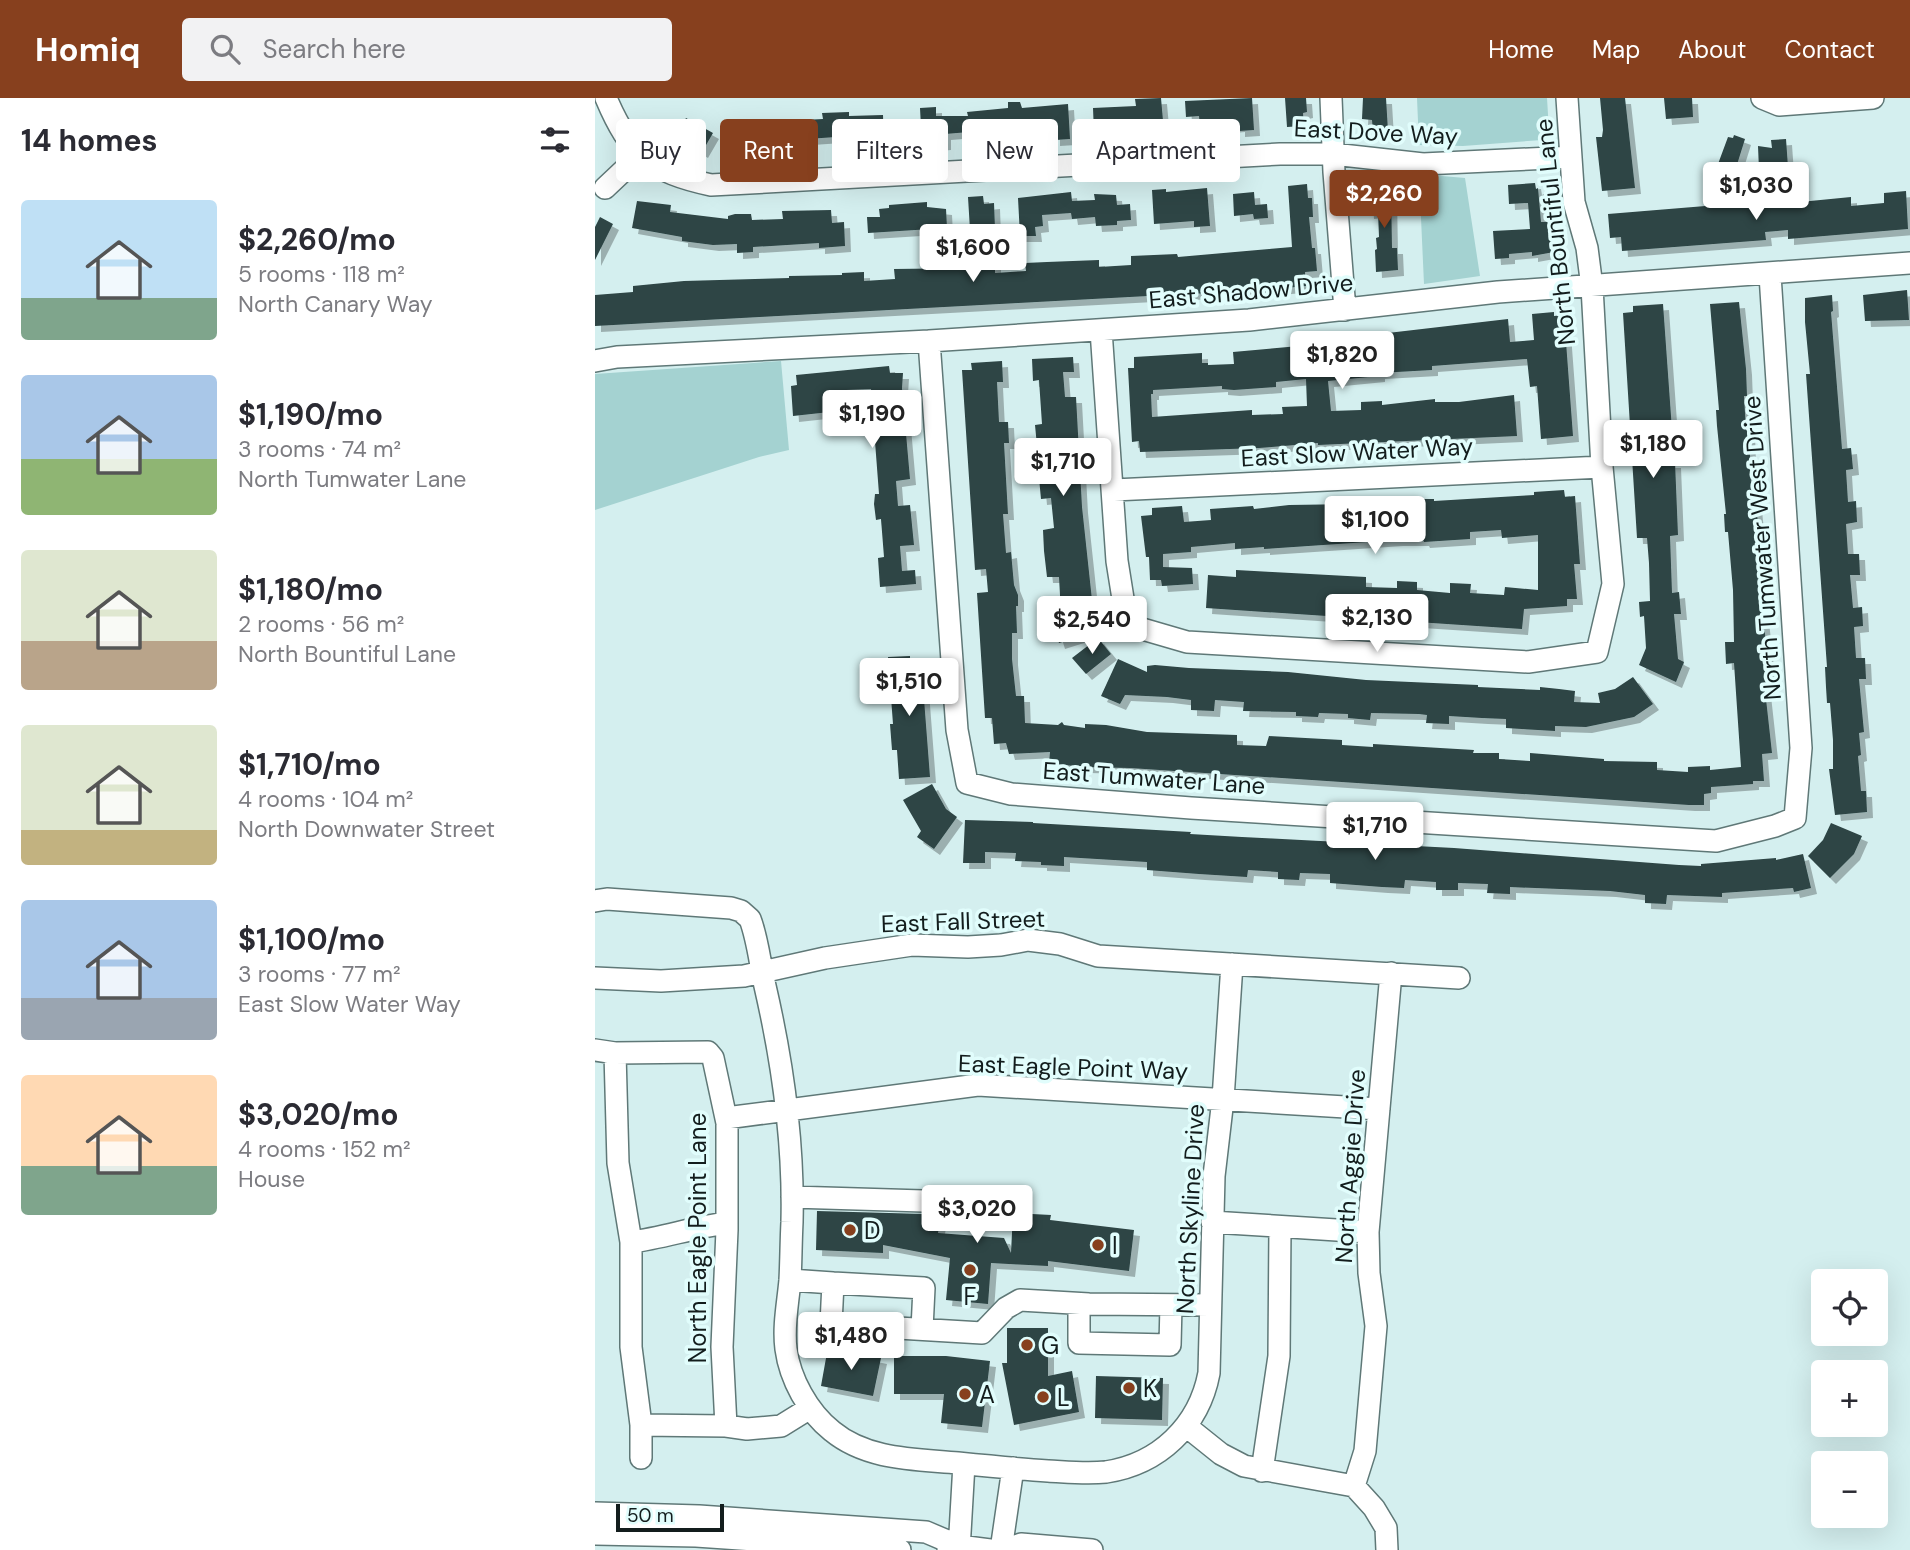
<!DOCTYPE html>
<html lang="en">
<head>
<meta charset="utf-8">
<style>
  :root { --surface:#fff; --page:#f2f2f3; --text:#2b2b33; --muted:#7c7c81; --accent:#87401e }
  body { margin:0; font-family:"DM Sans",sans-serif; background:var(--page); color:var(--text); height:100vh; display:flex; flex-direction:column; font-size:26px; white-space:nowrap }
  * { box-sizing:border-box; margin:0 }
  p { font-size:23px; color:var(--muted) }
  .icon { flex:none; width:38px; height:38px; fill:none; stroke:currentColor; stroke-width:2; stroke-linecap:round; stroke-linejoin:round }
  .map { position:relative; flex:1; overflow:hidden }
  .drawer { display:flex; flex-direction:column; background:var(--surface); width:595px }
  .drawer>* { flex:none }
  .guide { position:absolute; left:21px; top:21px; width:665px; height:63px; display:flex; gap:14px }
  .tools { position:absolute; left:1216px; top:1171px; display:grid; gap:14px }
  .tools a { display:grid; place-items:center; width:77px; height:77px; border-radius:7px; background:var(--surface); box-shadow:0 7px 28px #0002; font-size:35px }
  .scale { position:absolute; left:21px; bottom:18px; width:108px; box-sizing:border-box; padding-left:7px; border:4px solid #131d1d; border-top:0; font-size:19px; line-height:24px; white-space:nowrap; color:#131d1d; -webkit-text-stroke:5px #e1fdfc; paint-order:stroke }
  .price { position:absolute; translate:-50% -60px; padding:0 16px; border-radius:7px; background:#fff; color:#222; font-size:23px; line-height:46px; filter:drop-shadow(0 2px 4px #0008) }
  .price::after { content:''; position:absolute; left:50%; top:42px; width:21px; height:16px; margin-left:-10px; background:inherit; clip-path:polygon(0 0,100% 0,50% 100%) }
  .price.selected { background:var(--accent); color:#fff }
  ul { padding:0; list-style:none }
  li { display:flex; align-items:center; gap:21px; height:175px; padding:0 21px }
  li span { display:grid; place-items:center; flex:none; width:196px; height:140px; border-radius:7px; color:#555 }
  li>.icon { margin-inline-start:auto }
  span .icon { width:84px; height:84px; fill:#fffc; stroke-width:1 }
  li b { font-size:30px }
  h2 { display:flex; justify-content:space-between; align-items:center; height:84px; padding:0 21px; font-size:30px }
  .tag { padding:0 24px; border-radius:7px; background:var(--surface); box-shadow:0 7px 28px #0002; font-size:24px; line-height:63px }
  .tag.selected { background:var(--accent); color:#fff }
  header { display:flex; align-items:center; gap:42px; box-sizing:border-box; height:98px; padding:0 35px; background:var(--accent); color:#fff }
  header strong { font-size:33px }
  nav { display:flex; gap:38px; margin-inline-start:auto; font-size:24px }
  .search { width:490px; height:63px; background:var(--page); display:flex; align-items:center; gap:18px; box-sizing:border-box; padding:0 24px; border-radius:7px; color:var(--muted); font-size:26px }
  main { display:flex; flex:1; min-height:0 }
  .map>svg:first-child { display:block }
  .green { fill:#a4d2d1 }
  .building { fill:#2d4444; fill-rule:evenodd; filter:url(#shadow) }
  .lines { fill:none; stroke-linecap:round; stroke-linejoin:round }
  .minor-casing { stroke:#5f7877; stroke-width:24 }
  .minor { stroke:#fff; stroke-width:21 }
  .poi-dot { fill:#87401e; stroke:#e1fdfc; stroke-width:2.5 }
  .labels { text-anchor:middle; dominant-baseline:central; stroke-width:7; stroke-linejoin:round; paint-order:stroke }
  .street-label { font-size:24px; fill:#131d1d; stroke:#e1fdfc }
  .poi-label { font-size:24px; fill:#131d1d; stroke:#e1fdfc; text-anchor:start }
</style>
</head>
<body>
<header>
<strong>Homiq</strong>
<div class="search"><svg class="icon" aria-label="search" viewBox="0 0 24 24"><circle cx="10" cy="10" r="6"/><path d="M15 15l6 6"/></svg>Search here</div>
<nav><a>Home</a><a>Map</a><a>About</a><a>Contact</a></nav>
</header>
<main>
<section class="drawer">
<h2>14 homes<svg class="icon" aria-label="filters" viewBox="0 0 24 24"><path d="M4 7h16M4 17h16"/><circle cx="9" cy="7" r="2"/><circle cx="15" cy="17" r="2"/></svg></h2>
<ul>
<li><span style="background:linear-gradient(#bfe0f5 70%,#7fa58c 0)"><svg class="icon" aria-label="home" viewBox="0 0 24 24"><path d="M3 11l9-7 9 7M6 9v11h12V9"/></svg></span><div><b>$2,260/mo</b><p>5 rooms · 118 m²</p><p>North Canary Way</p></div></li>
<li><span style="background:linear-gradient(#a9c7e8 60%,#8fb573 0)"><svg class="icon" aria-label="home" viewBox="0 0 24 24"><path d="M3 11l9-7 9 7M6 9v11h12V9"/></svg></span><div><b>$1,190/mo</b><p>3 rooms · 74 m²</p><p>North Tumwater Lane</p></div></li>
<li><span style="background:linear-gradient(#dfe7d0 65%,#b9a48a 0)"><svg class="icon" aria-label="home" viewBox="0 0 24 24"><path d="M3 11l9-7 9 7M6 9v11h12V9"/></svg></span><div><b>$1,180/mo</b><p>2 rooms · 56 m²</p><p>North Bountiful Lane</p></div></li>
<li><span style="background:linear-gradient(#dfe7d0 75%,#c2b280 0)"><svg class="icon" aria-label="home" viewBox="0 0 24 24"><path d="M3 11l9-7 9 7M6 9v11h12V9"/></svg></span><div><b>$1,710/mo</b><p>4 rooms · 104 m²</p><p>North Downwater Street</p></div></li>
<li><span style="background:linear-gradient(#a9c7e8 70%,#9aa5b1 0)"><svg class="icon" aria-label="home" viewBox="0 0 24 24"><path d="M3 11l9-7 9 7M6 9v11h12V9"/></svg></span><div><b>$1,100/mo</b><p>3 rooms · 77 m²</p><p>East Slow Water Way</p></div></li>
<li><span style="background:linear-gradient(#ffd9b3 65%,#7fa58c 0)"><svg class="icon" aria-label="home" viewBox="0 0 24 24"><path d="M3 11l9-7 9 7M6 9v11h12V9"/></svg></span><div><b>$3,020/mo</b><p>4 rooms · 152 m²</p><p>House</p></div></li>
</ul>
</section>
<div class="map">
<svg width="1315" height="1452" viewBox="0 0 1315 1452">
  <defs>
    <filter id="shadow"><feDropShadow dx="6" dy="6" stdDeviation="0" flood-color="#0004"/></filter>
  </defs>
  <rect width="100%" height="100%" fill="#d4efef"/>
  <!-- green -->
  <path class="green" d="M822,0H952L954,33L947,42L868,48L824,47Z
    M824,76L870,80L885,178L829,186Z
    M186,263L194,352L164,359L0,412V276Z"/>
  <!-- building -->
  <path class="building" d="M566,0L569,34L523,37L512,36V34L499,35L498,10L541,8L540,1Z
    M657,0L659,32L644,33V28L612,31V28L605,29L604,18L591,19L590,3Z
    M690,0H711L712,14L708,15L709,28L692,29Z
    M768,0H791L793,33L778,34L777,22L767,21Z
    M1005,0H1030L1040,90L1007,93L1001,39H1007L1008,32Z
    M1069,0H1097L1098,19L1071,21Z
    M413,4H425L427,10L473,6L475,41L459,42V36L429,37V44L385,45V43H374V34L350,36V46L327,48L325,10L341,9V18H373L372,14L413,10Z
    M254,14V18L288,17L289,51L241,52V39L212,41V53L190,52V43L165,44L166,50L155,51L156,58L141,59L139,26L189,27V23L228,21L227,15Z
    M91,20L118,35L107,54L100,50L97,55L77,45Z
    M1139,37L1150,41L1140,73L1123,66L1133,39L1138,40Z
    M1191,41L1193,69L1164,72L1163,48L1177,50L1176,42Z
    M940,85L941,91L943,90L946,124H957L959,154L937,158V154L914,156V160L900,161L898,133L935,131L933,105L914,106L913,87Z
    M712,86L713,100H717L718,119H714L717,150H720L722,173L710,174L711,188L622,197V195L590,196L0,228V197L38,194V188L89,183L194,180V178L247,177V175L269,174V183L300,181L299,171L377,170V167L400,166V175L431,173L430,165L452,164L504,162V169L536,167V158L582,156L583,159L697,149L693,88Z
    M612,90L615,128L599,129V123L559,126L557,92L571,91V94Z
    M796,91L797,150H802L803,172L781,174L780,152L782,151L781,140L784,139L783,114L773,115L772,100H775L774,93Z
    M1311,93L1313,131L1193,141V132L1170,134L1171,142L1027,153L1026,139L1015,140L1013,116L1147,105L1205,104L1256,99V108L1289,105V95Z
    M476,94L477,103L500,102L499,96L521,97L522,107L535,106L536,122L522,123V127L501,128L500,119L477,121L476,115L447,117L448,128L440,129L441,138H425L423,100Z
    M659,94L660,107L672,106L673,120L659,121L658,116L639,118L638,96Z
    M388,98L389,106L399,105L400,131L375,132L373,99Z
    M42,103L76,107L75,114L133,121V118L140,116H156L157,122L188,121L187,113L236,112L237,125L249,124L250,148L224,150V145L158,149V154L142,155V146L118,147L87,143V139L37,130Z
    M332,104V109L351,111L352,130L273,135L272,119H285L284,111L294,110V107Z
    M5,119L18,126L0,162V129Z
    M1312,192L1314,222L1270,223L1268,197Z
    M1237,197L1238,213L1236,214L1247,351L1256,350L1258,371L1251,372L1253,404L1261,403L1262,424L1251,426L1253,456H1264L1265,477H1255L1258,510L1267,509L1268,528L1259,529L1261,560H1270L1271,581H1264L1269,634L1264,635L1266,657L1263,658L1266,693H1271L1272,714L1240,717L1234,671H1238V642L1235,605H1232L1231,589L1230,569H1232L1211,276H1215L1210,224V200Z
    M1144,204L1151,271L1152,298H1149L1151,332H1154L1156,385L1159,384L1162,417L1164,432H1161L1166,482H1164L1173,563L1174,591L1170,592L1177,655L1167,656L1169,683H1158V686L1116,689V695L1109,696V707H1094L535,670L487,669L454,665L455,654L414,656L411,645L399,646L397,620H390L382,495L393,494L391,471L380,472L367,272H377L376,265L407,263L408,284H402L404,324H413L414,345H409L413,416H408L411,455L416,454L419,487L423,497V508H421L422,535H417V561L421,598H429L430,625L463,627L467,624L469,627L490,630V626L511,627L552,634L642,637V647L671,648L674,638L747,642V647L778,649V646L879,652L878,655H904V661L935,663V655L1009,661V663L1062,664V672L1093,674V669L1115,668V672L1146,669L1139,565L1131,566L1130,544H1139L1138,492L1133,434H1130L1129,416H1131L1122,328L1121,312H1124L1115,206Z
    M1068,206L1077,332H1068L1070,364H1080L1083,437L1075,438L1077,495L1084,494L1086,516H1079L1083,561L1089,564L1081,584L1044,567L1051,550L1049,518L1045,519L1044,504L1055,503L1054,465L1052,440H1042L1028,215L1038,214V208Z
    M959,214V218L969,217L978,338L946,341L942,288L935,289L932,261L837,268V272L784,275V278L733,283L736,313L766,312V304L787,303V307L840,301V304H864L919,297L922,338L723,347V345L664,350L545,354L544,343L537,344L533,270H539V259L607,255V265H613V267L639,266L638,254L715,247V245L741,244V242L767,238L913,221L915,244L939,242L937,216ZM711,281L712,308L687,309L688,316L657,317V312L557,319L556,296H558V292L627,288V291L639,292L681,289V284Z
    M478,259L479,274H468L470,299H481L487,409L497,502H489L499,534L464,545L456,519L466,515L464,479H452L449,453L448,432L459,430L456,400L446,401L444,380L452,379L450,347L442,348L440,327L447,326L444,282L438,283L437,261Z
    M294,268L295,275H308L307,290L315,381L301,383L303,408L315,407L319,447L305,448L307,473L320,472L321,486L285,489L283,460L289,459L286,421L281,422L279,406L280,396H284L276,291L251,292L253,312L198,318L196,288L202,287L201,277Z
    M969,392L970,399L980,398L985,466H979L982,501H972V508L929,511L927,531L611,510L613,477L641,479V472L771,479V489L802,490V483L822,484V492L855,495V485L876,486L875,495L909,497L910,489L943,492V437L907,440L906,432L875,434V441L829,444L828,442H802L669,451V449L640,451V445L596,449V454L568,456V469L597,470L598,486L567,488L566,482H555L554,459H551L546,418L557,417V410L587,408L589,424L616,422L615,411L658,408L659,411L694,407L760,406L816,401H839V403L939,397V394Z
    M503,540L516,556L491,576L477,560Z
    M315,558V562H326L335,679L304,681L302,652H297L295,626H298L293,559Z
    M523,561L552,574V568L560,567L594,570L693,574L771,582L883,587V589L945,592V589L964,591L980,593L979,604L1005,605L1003,595L1020,591L1038,579L1058,606L1039,619L991,629L960,628V633L911,630V621L887,620L854,618V626L831,625L832,617L824,616L776,615L775,622L753,620V616L724,615L723,619L701,618V614L648,613L649,604L620,602L619,613L596,612V602L572,599L530,597L525,606L506,598Z
    M337,686L351,711L362,719L339,751L322,739L326,733L308,702Z
    M370,722L438,724V725L596,734L595,736L647,739L859,750L1084,767L1106,768V766L1181,760V762L1208,756L1216,790L1199,794L1198,790L1127,795V799L1072,797L1071,806L1050,805V797L1015,793L915,789V796L892,795L893,786L863,785V792H841V784L810,782L809,790L787,789L735,785V776L705,775L704,782L683,781V774L653,772L652,779L604,776L552,772V764L469,759V768L446,767V764L420,763L421,755L390,754V765H368Z
    M1236,725L1267,738L1259,756L1235,780L1213,758L1228,742Z
    M386,1092L397,1116L374,1127L368,1115L374,1105L373,1099Z
    M222,1113L330,1116L346,1119L343,1135L409,1140L416,1155L418,1115L456,1117L455,1122L539,1132L534,1173L453,1163V1168L396,1165L393,1206L351,1202L355,1160L288,1147V1155L221,1152Z
    M412,1230H453V1278L477,1273L484,1314L419,1327L407,1265H412Z
    M233,1249L286,1260L278,1298L226,1288Z
    M299,1258H351L395,1263L387,1329L346,1325L349,1296H299Z
    M501,1278L568,1280L567,1322L500,1320Z"/>
  <g class="lines">
    <defs>
      <path id="minor" d="M11,0C35,57 56,74 116,87L685,56H738L828,66L976,59
        M736,0L739,74L750,212
        M1167,0L1184,7L1278,0
        M10,90L45,57
        M506,232L522,463L529,507L537,528L592,544L933,564L1002,554L1018,486L1007,369L997,189L992,150L979,104L972,0
        M334,243L362,632L372,685L416,696L596,710L1121,743L1180,728L1200,720L1206,650L1175,177
        M0,263L22,259L334,243L654,222L903,194L1315,165
        M519,392L1007,369
        M0,803L12,801L136,810L146,813L155,821C163,842 165,866 170,888C188,966 199,1043 197,1124C196,1144 196,1163 195,1182C193,1205 188,1228 191,1251C195,1281 213,1314 237,1333C272,1362 320,1361 363,1365C393,1368 423,1371 453,1373C473,1374 491,1376 511,1374C564,1366 604,1328 614,1275L619,1078L628,1001L637,866
        M0,880L66,883L149,878L230,860L317,847L373,849L406,847L433,842L465,846L503,858L864,880
        M0,952L20,955L113,954L118,960L132,1025V1132L127,1249L131,1328
        M20,955L23,1065L36,1144V1249L46,1327V1360
        M131,1020L383,987L784,1011
        M197,1099L361,1104
        M617,1124L773,1134
        M36,1144C68,1140 99,1129 132,1125
        M195,1182L238,1185L236,1226L387,1235L411,1210L425,1202L494,1206L615,1207
        M238,1185L329,1190L327,1231
        M484,1206V1245L575,1247L576,1207
        M46,1327L131,1328L152,1331L186,1328L215,1310
        M591,1328L626,1356L649,1368L759,1388L779,1410L791,1430L792,1452
        M667,1373L684,1258L685,1129
        M759,1388L770,1353L781,1228L774,1175L773,1134L796,875
        M0,1415L104,1418L331,1434L364,1448
        M0,1436L101,1438L305,1452
        M353,1450L364,1448L395,1452
        M364,1452L369,1366
        M406,1452L418,1370
        M410,1452L426,1446L497,1452"/>
    </defs>
    <!-- minor casing -->
    <use href="#minor" class="minor-casing"/>
    <!-- minor -->
    <use href="#minor" class="minor"/>
  </g>
  <!-- markers -->
  <g class="poi-dot">
    <circle cx="255" cy="1132" r="7"/>
    <circle cx="503" cy="1147" r="7"/>
    <circle cx="375" cy="1172" r="7"/>
    <circle cx="432" cy="1247" r="7"/>
    <circle cx="534" cy="1290" r="7"/>
    <circle cx="370" cy="1296" r="7"/>
    <circle cx="448" cy="1299" r="7"/>
  </g>
  <g class="labels">
    <!-- street labels -->
    <g class="street-label">
      <text transform="translate(781 34) rotate(3)">East Dove Way</text>
      <text transform="translate(960 134) rotate(-96)">North Bountiful Lane</text>
      <text transform="translate(656 193) rotate(-5)">East Shadow Drive</text>
      <text transform="translate(762 354) rotate(-3)">East Slow Water Way</text>
      <text transform="translate(1167 450) rotate(-94)">North Tumwater West Drive</text>
      <text transform="translate(559 680) rotate(4)">East Tumwater Lane</text>
      <text transform="translate(368 823) rotate(-2)">East Fall Street</text>
      <text transform="translate(478 969) rotate(2)">East Eagle Point Way</text>
      <text transform="translate(755 1068) rotate(-86)">North Aggie Drive</text>
      <text transform="translate(595 1111) rotate(-87)">North Skyline Drive</text>
      <text transform="translate(102 1140) rotate(-90)">North Eagle Point Lane</text>
    </g>
    <!-- poi labels -->
    <g class="poi-label">
      <text x="269" y="1132">D</text>
      <text x="517" y="1147">I</text>
      <text x="375" y="1198" text-anchor="middle">F</text>
      <text x="446" y="1247">G</text>
      <text x="548" y="1290">K</text>
      <text x="384" y="1296">A</text>
      <text x="462" y="1299">L</text>
    </g>
  </g>
</svg>
<div class="tools">
<a><svg class="icon" aria-label="locate" viewBox="0 0 24 24"><circle cx="12" cy="12" r="6"/><path d="M12 2v4M12 18v4M2 12h4M18 12h4"/></svg></a>
<a>+</a>
<a>−</a>
</div>
<div class="scale">50 m</div>
<b class="price" style="left:1161px;top:124px">$1,030</b>
<b class="price selected" style="left:789px;top:132px">$2,260</b>
<b class="price" style="left:378px;top:186px">$1,600</b>
<b class="price" style="left:747px;top:293px">$1,820</b>
<b class="price" style="left:277px;top:352px">$1,190</b>
<b class="price" style="left:1058px;top:382px">$1,180</b>
<b class="price" style="left:468px;top:400px">$1,710</b>
<b class="price" style="left:780px;top:458px">$1,100</b>
<b class="price" style="left:782px;top:556px">$2,130</b>
<b class="price" style="left:497px;top:558px">$2,540</b>
<b class="price" style="left:314px;top:620px">$1,510</b>
<b class="price" style="left:780px;top:764px">$1,710</b>
<b class="price" style="left:382px;top:1147px">$3,020</b>
<b class="price" style="left:256px;top:1274px">$1,480</b>
<div class="guide">
<a class="tag">Buy</a>
<a class="tag selected">Rent</a>
<a class="tag">Filters</a>
<a class="tag">New</a>
<a class="tag">Apartment</a>
</div>
</div>
</main>
</body>
</html>
